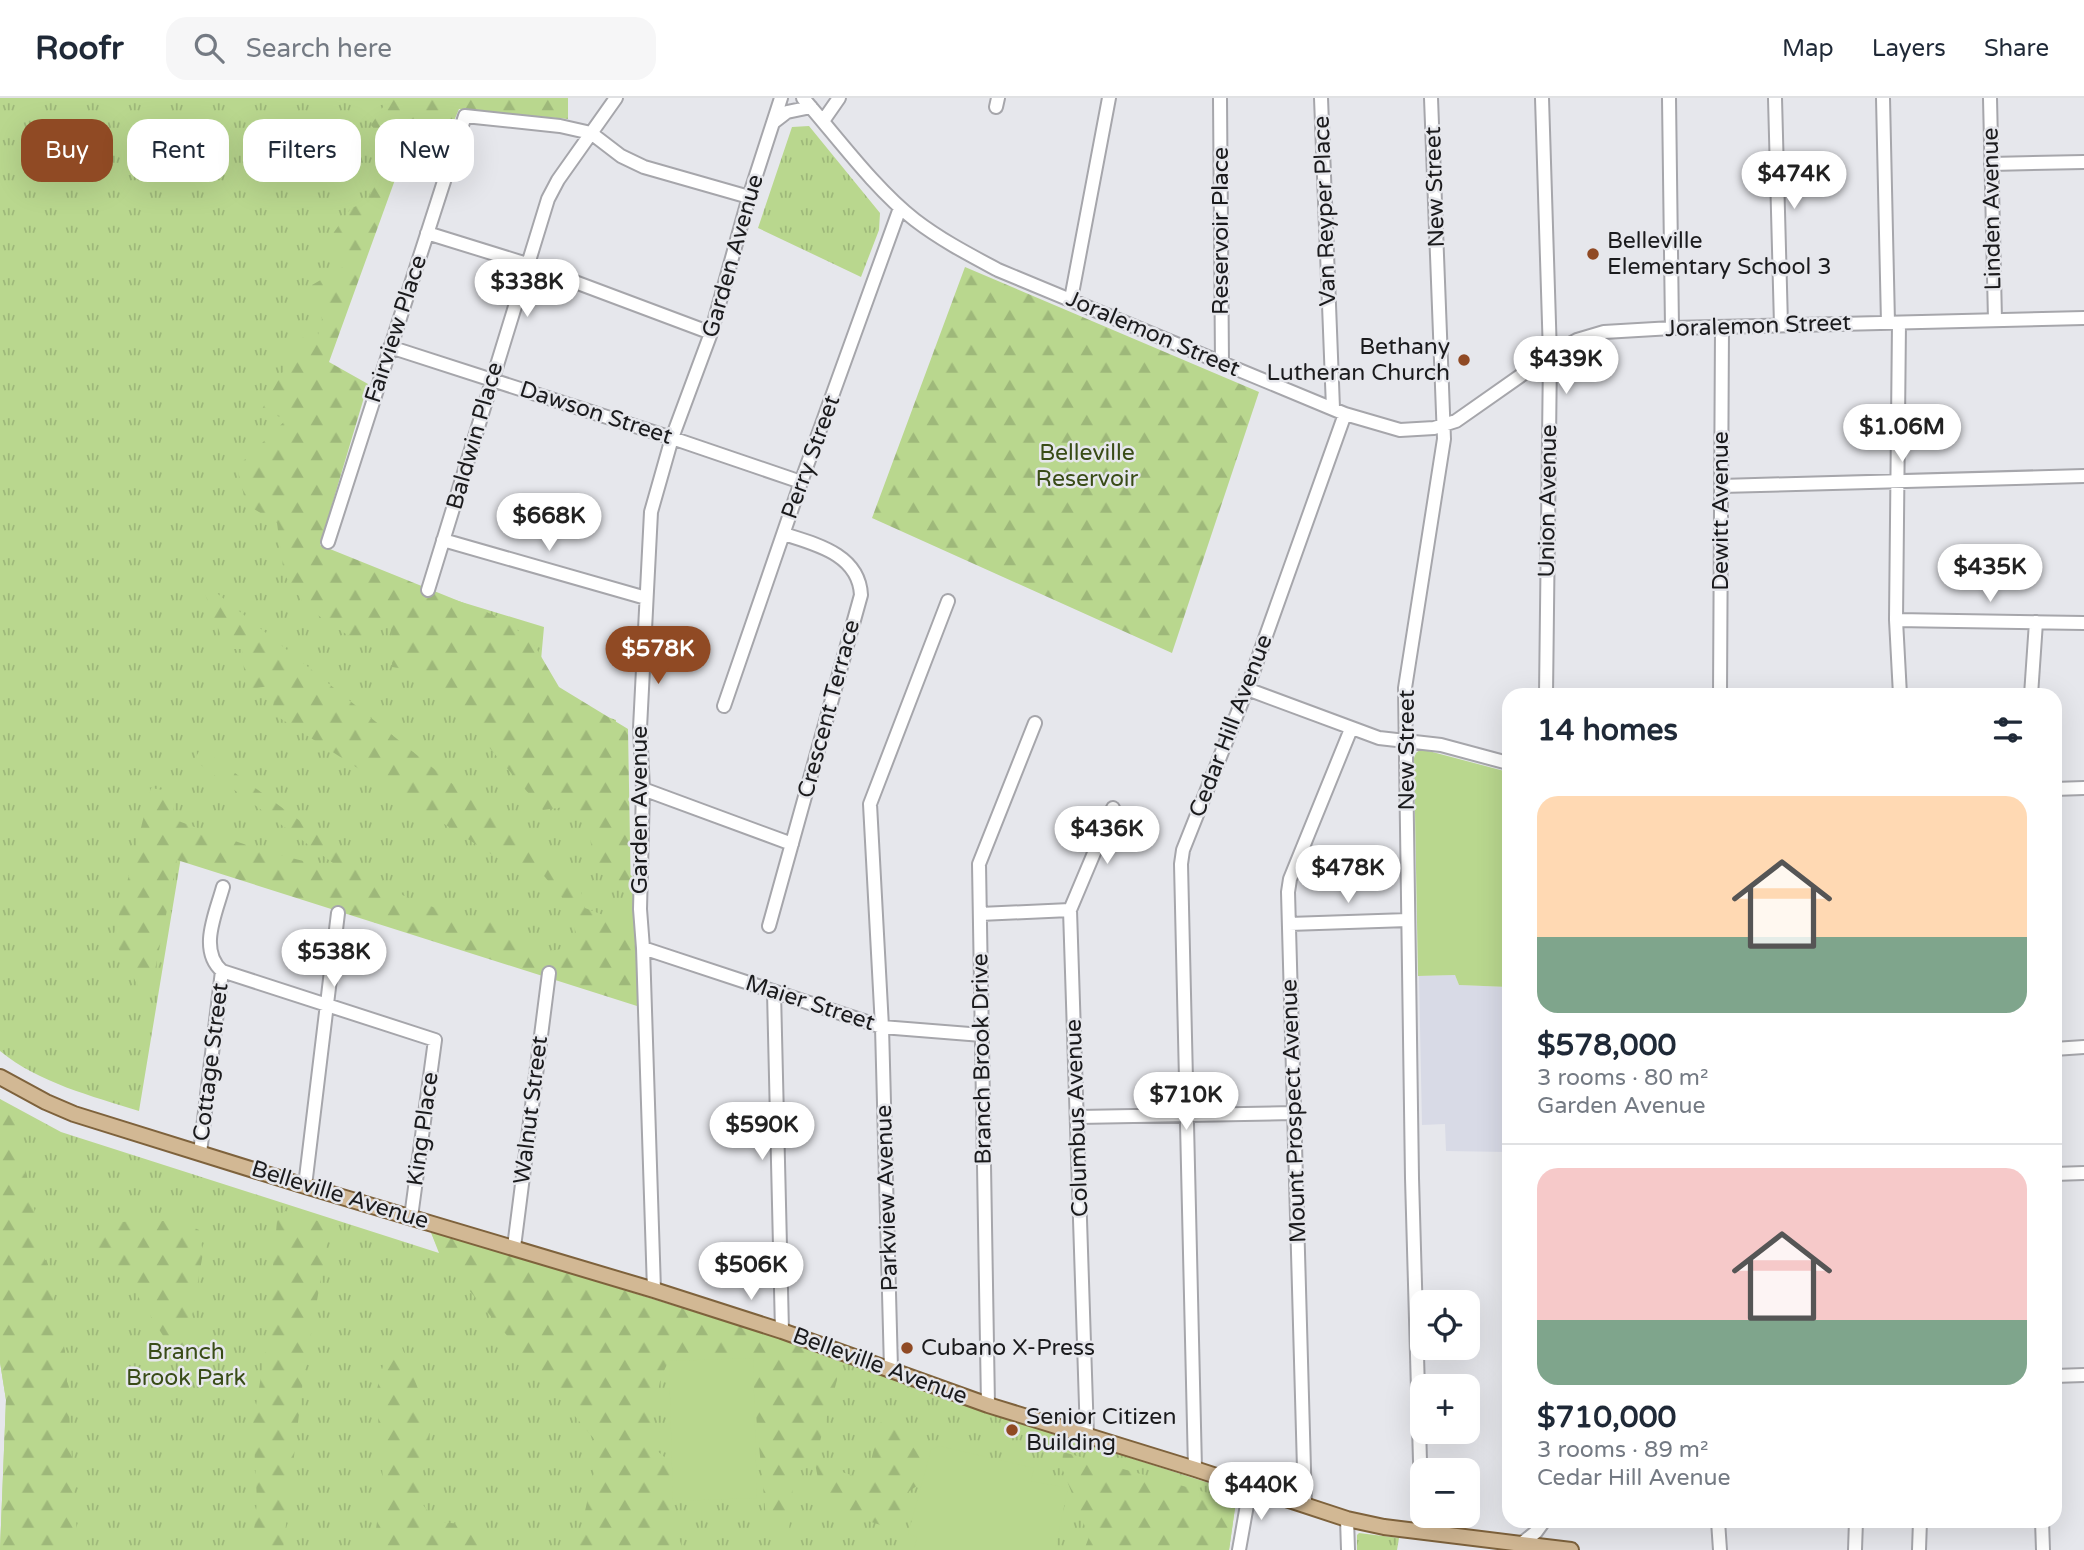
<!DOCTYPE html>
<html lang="en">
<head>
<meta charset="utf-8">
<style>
  :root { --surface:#fff; --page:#f6f6f7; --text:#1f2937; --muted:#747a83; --line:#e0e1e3; --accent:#904a24 }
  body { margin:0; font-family:"Varela Round",sans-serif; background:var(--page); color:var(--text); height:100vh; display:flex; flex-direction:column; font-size:26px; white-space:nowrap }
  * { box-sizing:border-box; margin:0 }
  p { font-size:23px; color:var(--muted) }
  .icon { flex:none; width:38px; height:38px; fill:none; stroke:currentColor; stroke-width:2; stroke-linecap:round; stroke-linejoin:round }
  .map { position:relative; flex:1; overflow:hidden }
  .panel { position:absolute; left:1502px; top:590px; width:560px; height:840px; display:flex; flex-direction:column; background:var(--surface); border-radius:21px; box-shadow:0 7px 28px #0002 }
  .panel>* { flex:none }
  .top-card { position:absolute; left:21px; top:21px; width:665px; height:63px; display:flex; gap:14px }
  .tools { position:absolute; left:1410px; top:1192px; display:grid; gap:14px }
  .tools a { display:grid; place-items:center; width:70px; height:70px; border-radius:14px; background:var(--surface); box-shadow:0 7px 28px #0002; font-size:35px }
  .price { position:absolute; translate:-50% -60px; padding:0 16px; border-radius:24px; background:#fff; color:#222; font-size:23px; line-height:46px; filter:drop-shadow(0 2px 4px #0008) }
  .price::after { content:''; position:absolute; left:50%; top:42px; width:21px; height:16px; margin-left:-10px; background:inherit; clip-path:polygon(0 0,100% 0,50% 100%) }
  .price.active { background:var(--accent); color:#fff }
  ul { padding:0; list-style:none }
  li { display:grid; align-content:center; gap:14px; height:371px; padding:0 35px }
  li+li { border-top:2px solid var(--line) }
  li span { display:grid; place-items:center; height:217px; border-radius:21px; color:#555 }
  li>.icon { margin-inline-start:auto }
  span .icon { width:126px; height:126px; fill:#fffc; stroke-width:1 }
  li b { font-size:30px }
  h2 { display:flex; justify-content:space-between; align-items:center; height:84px; padding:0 35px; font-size:30px }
  .pill { padding:0 24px; border-radius:21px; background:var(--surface); box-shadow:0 7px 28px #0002; font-size:24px; line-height:63px }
  .pill.active { background:var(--accent); color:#fff }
  header { display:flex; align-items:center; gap:42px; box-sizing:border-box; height:98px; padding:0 35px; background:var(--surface); border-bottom:2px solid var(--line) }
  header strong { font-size:33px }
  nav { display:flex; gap:38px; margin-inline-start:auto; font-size:24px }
  .search { width:490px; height:63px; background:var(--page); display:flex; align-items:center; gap:18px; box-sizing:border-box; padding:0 24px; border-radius:21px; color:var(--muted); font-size:26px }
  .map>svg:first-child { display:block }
  .built { fill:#d8dae6 }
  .grass { fill:url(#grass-tufts) }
  .forest { fill:url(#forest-firs) }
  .pitch { fill:#b9d78e }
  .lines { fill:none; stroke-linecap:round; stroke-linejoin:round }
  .minor-casing { stroke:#a6a6ab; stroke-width:16 }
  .major-casing { stroke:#7e623c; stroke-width:18 }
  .minor { stroke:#fff; stroke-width:12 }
  .major { stroke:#d2b894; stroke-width:14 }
  .poi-dot { fill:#904a24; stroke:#e6e7ec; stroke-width:2.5 }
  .labels { text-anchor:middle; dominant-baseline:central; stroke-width:5; stroke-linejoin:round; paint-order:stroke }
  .street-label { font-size:23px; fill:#1b1b1d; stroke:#e6e7ec }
  .poi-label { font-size:23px; fill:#1b1b1d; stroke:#e6e7ec; text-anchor:start }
  .park-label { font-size:23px; fill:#394c17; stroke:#e6e7ec }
</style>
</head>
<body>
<header>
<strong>Roofr</strong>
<div class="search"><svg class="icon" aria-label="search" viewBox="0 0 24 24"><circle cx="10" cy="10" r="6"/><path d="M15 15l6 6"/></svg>Search here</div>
<nav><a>Map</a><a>Layers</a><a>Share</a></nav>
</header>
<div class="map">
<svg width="2084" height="1452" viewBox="0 0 2084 1452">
  <defs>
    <pattern id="grass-tufts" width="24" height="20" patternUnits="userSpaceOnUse" patternTransform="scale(1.75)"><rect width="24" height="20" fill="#b9d78e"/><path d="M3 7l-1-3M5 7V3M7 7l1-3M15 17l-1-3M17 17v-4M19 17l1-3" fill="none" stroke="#9eb87a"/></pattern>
    <pattern id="forest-firs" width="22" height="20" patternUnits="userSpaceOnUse" patternTransform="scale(1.75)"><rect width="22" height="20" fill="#b9d78e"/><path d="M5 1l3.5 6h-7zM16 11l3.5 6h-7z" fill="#9eb87a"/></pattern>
  </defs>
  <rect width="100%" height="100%" fill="#e6e7ec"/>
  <!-- built -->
  <path class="built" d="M1455,877L1459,887L1508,889V1054L1446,1053L1445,1026L1422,1027L1419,878Z"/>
  <!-- grass -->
  <path class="grass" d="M0,0H559L457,6L410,14L318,279L310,458L544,529L538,595L616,622L611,766L646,786L649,909L182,753L139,1013C92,998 39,985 0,953Z
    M809,28L880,115L879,132L861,179L758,130L792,29Z
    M0,1001L61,1034L439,1155L430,1132L839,1259L1006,1320L1240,1395L1236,1403L1229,1452H0L6,1302L0,1264Z
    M1359,1435L1399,1440L1397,1452H1357V1437Z"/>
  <!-- forest -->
  <path class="forest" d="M389,0H568V21L459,11L451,30L417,21L329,264L368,286L320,447L501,520L532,543L559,589L628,631L631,802L594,761L587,726L572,708L543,712L424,574L392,569L391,531L378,523L364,548L307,510L284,476L277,425L246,406L237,369L287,321L261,313L302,240L318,237L322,221L312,187L343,169L332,137L351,110L368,104L383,42L371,27Z
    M965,169L1259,294L1172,555L872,420Z
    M208,488L580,789L585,810L634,829L637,908L177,762L151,892L139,890L113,840L151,690L175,694L173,721C226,741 284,761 341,771L194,662L201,650L357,765L361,781L451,816L491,822L537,856L566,850L577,839L568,807L540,773L505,765L272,615L275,595L269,588L246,592L242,551H226L205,496Z
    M0,1001L13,1014L65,1253L78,1452H0L6,1302L0,1264Z
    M285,1113L325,1125L328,1140L303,1282L283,1452H252L257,1403L253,1325L265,1255L277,1123Z
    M142,1122L182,1124L199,1132L203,1155L186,1252L169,1247L123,1175L97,1149L113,1125Z
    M430,1132L839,1259L837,1282L817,1354L795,1367L789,1432L768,1440L750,1255L672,1256L661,1279L647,1344L670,1364L674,1425L682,1449L680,1452H576L600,1348L442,1160Z
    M389,1244L401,1247L431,1324L424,1364L421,1404L435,1423L475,1428L485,1452H373L383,1382L376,1295Z
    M884,1312L900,1322L907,1343L928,1364L922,1384L903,1398L905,1420L887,1430C867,1420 841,1420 823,1406L815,1365L866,1382Z
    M1063,1354L1236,1403L1229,1452H1084L1089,1439L1062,1370Z"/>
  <!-- pitch -->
  <path class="pitch" d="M1421,651L1508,674V889L1459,887L1455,877L1418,878L1414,660L1416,655Z
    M753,1260L757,1400L673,1403L669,1263Z
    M939,1348L1034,1370L1031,1383L1068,1390L1055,1452H914L917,1439L908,1436L931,1352Z"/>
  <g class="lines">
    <defs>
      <path id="minor" d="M803,0C837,39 875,91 915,122C941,142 970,157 998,172L1345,316L1400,332L1434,330L1456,323L1550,257L1577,242L1604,234L1672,230L2084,220
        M1220,0L1222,266
        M1321,0L1333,310
        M1542,0L1550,257L1546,597
        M1669,0L1672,230
        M1775,0L1781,227
        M1883,0L1888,225
        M1990,0L1995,222
        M996,9L998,0
        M823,23L839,0
        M774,24L787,14L811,9
        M1991,66L2084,64
        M427,135L527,166L711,235
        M1071,201L1109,0
        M1899,225L1896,522L1900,597
        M390,249L672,340L801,384
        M1721,388L2084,378
        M443,442L646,500
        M328,444L465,18L560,28L591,35L621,58L644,69L749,99
        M428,492L548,101L558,82L616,0
        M1896,522L2084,525
        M1247,591L1379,640L1441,647L1508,665
        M1720,597L1722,229
        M2031,597L2036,524
        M724,608L801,384L900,110
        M643,691L792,746
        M2054,691L2084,690
        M223,789C216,815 198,852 222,873L435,942L411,1119
        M980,816L1070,812
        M1289,826L1408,822
        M769,828L861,497C859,456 815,446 784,436
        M643,850L882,929L982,937
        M774,894L782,1233
        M2054,951L2084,949
        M1078,1019L1293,1015
        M200,1055L222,873
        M2054,1076L2084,1075
        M305,1088L338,815
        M514,1149L549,875
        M654,1192L643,850L640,811L643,691L640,630L651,414L672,340L711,235L749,99L781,0
        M891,1271L882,929L870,706L948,503
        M2054,1278L2084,1277
        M988,1307L979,766L1035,625
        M1087,1338L1070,812L1113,710
        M1195,1371L1181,766L1183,752L1247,591L1345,316
        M1305,1407L1288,794L1290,781L1351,631
        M1347,1421L1348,1452
        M1718,1423L1720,1452
        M2042,1423L2043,1452
        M1422,1434L1412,1080L1405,590L1444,341L1431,0
        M1521,1446L1536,1434L1544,1423
        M1239,1452L1250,1390
        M1855,1452L1856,1423
        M1919,1452L1920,1423"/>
      <path id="major" d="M0,979L46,1004L74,1016L305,1088L654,1192L782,1233L988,1307L1195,1371L1347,1421L1384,1429L1571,1452"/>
    </defs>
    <!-- minor casing -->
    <use href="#minor" class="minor-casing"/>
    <!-- major casing -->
    <use href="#major" class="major-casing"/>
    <!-- minor -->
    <use href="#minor" class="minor"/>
    <!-- major -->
    <use href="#major" class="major"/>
  </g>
  <!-- markers -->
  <g class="poi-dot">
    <circle cx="1593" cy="156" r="7"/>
    <circle cx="1464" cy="262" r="7"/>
    <circle cx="907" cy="1250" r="7"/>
    <circle cx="1012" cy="1332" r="7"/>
  </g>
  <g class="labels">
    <!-- street labels -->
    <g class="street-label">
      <text transform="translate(1435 89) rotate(-92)">New Street</text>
      <text transform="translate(1992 111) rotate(-91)">Linden Avenue</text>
      <text transform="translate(1325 113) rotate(-92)">Van Reyper Place</text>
      <text transform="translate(1221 133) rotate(-90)">Reservoir Place</text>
      <text transform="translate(733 158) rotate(-74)">Garden Avenue</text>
      <text transform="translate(1758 228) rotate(-2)">Joralemon Street</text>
      <text transform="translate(396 231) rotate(-72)">Fairview Place</text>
      <text transform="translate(1153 236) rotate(23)">Joralemon Street</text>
      <text transform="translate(596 315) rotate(18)">Dawson Street</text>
      <text transform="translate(475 338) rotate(-74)">Baldwin Place</text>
      <text transform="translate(811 359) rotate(-70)">Perry Street</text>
      <text transform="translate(1548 403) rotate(-89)">Union Avenue</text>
      <text transform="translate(1721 413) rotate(-90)">Dewitt Avenue</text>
      <text transform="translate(829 611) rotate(-75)">Crescent Terrace</text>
      <text transform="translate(1231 628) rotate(-69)">Cedar Hill Avenue</text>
      <text transform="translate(1407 652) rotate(-90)">New Street</text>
      <text transform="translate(640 712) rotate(-90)">Garden Avenue</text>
      <text transform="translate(810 905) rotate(18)">Maier Street</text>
      <text transform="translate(982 961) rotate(-91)">Branch Brook Drive</text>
      <text transform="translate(211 964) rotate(-83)">Cottage Street</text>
      <text transform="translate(531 1012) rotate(-83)">Walnut Street</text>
      <text transform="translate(1294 1013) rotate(-92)">Mount Prospect Avenue</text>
      <text transform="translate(1077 1020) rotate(-92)">Columbus Avenue</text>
      <text transform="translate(423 1031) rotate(-82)">King Place</text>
      <text transform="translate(340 1097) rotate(17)">Belleville Avenue</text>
      <text transform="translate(887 1100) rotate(-92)">Parkview Avenue</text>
      <text transform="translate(880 1268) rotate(20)">Belleville Avenue</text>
    </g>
    <!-- poi labels -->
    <g class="poi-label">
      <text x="1607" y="143">Belleville<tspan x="1607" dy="26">Elementary School 3</tspan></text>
      <text x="1450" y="249" text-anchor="end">Bethany<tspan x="1450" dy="26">Lutheran Church</tspan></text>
      <text x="921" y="1250">Cubano X-Press</text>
      <text x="1026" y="1319">Senior Citizen<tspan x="1026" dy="26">Building</tspan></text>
    </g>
    <!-- park labels -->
    <g class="park-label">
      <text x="1087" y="355">Belleville<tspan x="1087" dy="26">Reservoir</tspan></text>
      <text x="186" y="1254">Branch<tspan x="186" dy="26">Brook Park</tspan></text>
    </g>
  </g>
</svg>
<div class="tools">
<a><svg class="icon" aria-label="locate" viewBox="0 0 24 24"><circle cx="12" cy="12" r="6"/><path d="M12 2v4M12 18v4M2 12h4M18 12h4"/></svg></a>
<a>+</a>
<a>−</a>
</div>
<b class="price" style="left:1794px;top:113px">$474K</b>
<b class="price" style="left:527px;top:221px">$338K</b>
<b class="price" style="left:1566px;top:298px">$439K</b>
<b class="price" style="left:1902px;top:366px">$1.06M</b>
<b class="price" style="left:549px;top:455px">$668K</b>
<b class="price" style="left:1990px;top:506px">$435K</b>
<b class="price active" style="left:658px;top:588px">$578K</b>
<b class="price" style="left:1107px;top:768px">$436K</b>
<b class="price" style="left:1348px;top:807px">$478K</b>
<b class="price" style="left:334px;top:891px">$538K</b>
<b class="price" style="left:1186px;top:1034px">$710K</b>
<b class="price" style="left:762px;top:1064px">$590K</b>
<b class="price" style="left:751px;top:1204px">$506K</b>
<b class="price" style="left:1261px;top:1424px">$440K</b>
<div class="top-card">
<a class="pill active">Buy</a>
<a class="pill">Rent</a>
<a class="pill">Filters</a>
<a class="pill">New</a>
</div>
<section class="panel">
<h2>14 homes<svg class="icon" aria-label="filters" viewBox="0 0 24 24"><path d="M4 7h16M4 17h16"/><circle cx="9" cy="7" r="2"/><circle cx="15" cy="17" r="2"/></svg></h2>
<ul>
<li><span style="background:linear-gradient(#ffd9b3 65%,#7fa58c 0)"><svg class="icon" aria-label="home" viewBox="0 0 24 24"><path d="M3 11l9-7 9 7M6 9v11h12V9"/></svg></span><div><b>$578,000</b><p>3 rooms · 80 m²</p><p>Garden Avenue</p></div></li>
<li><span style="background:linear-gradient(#f6c9c9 70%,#7fa58c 0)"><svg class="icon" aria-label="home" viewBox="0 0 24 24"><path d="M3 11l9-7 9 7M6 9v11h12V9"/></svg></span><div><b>$710,000</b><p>3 rooms · 89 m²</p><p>Cedar Hill Avenue</p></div></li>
</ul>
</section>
</div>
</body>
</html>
